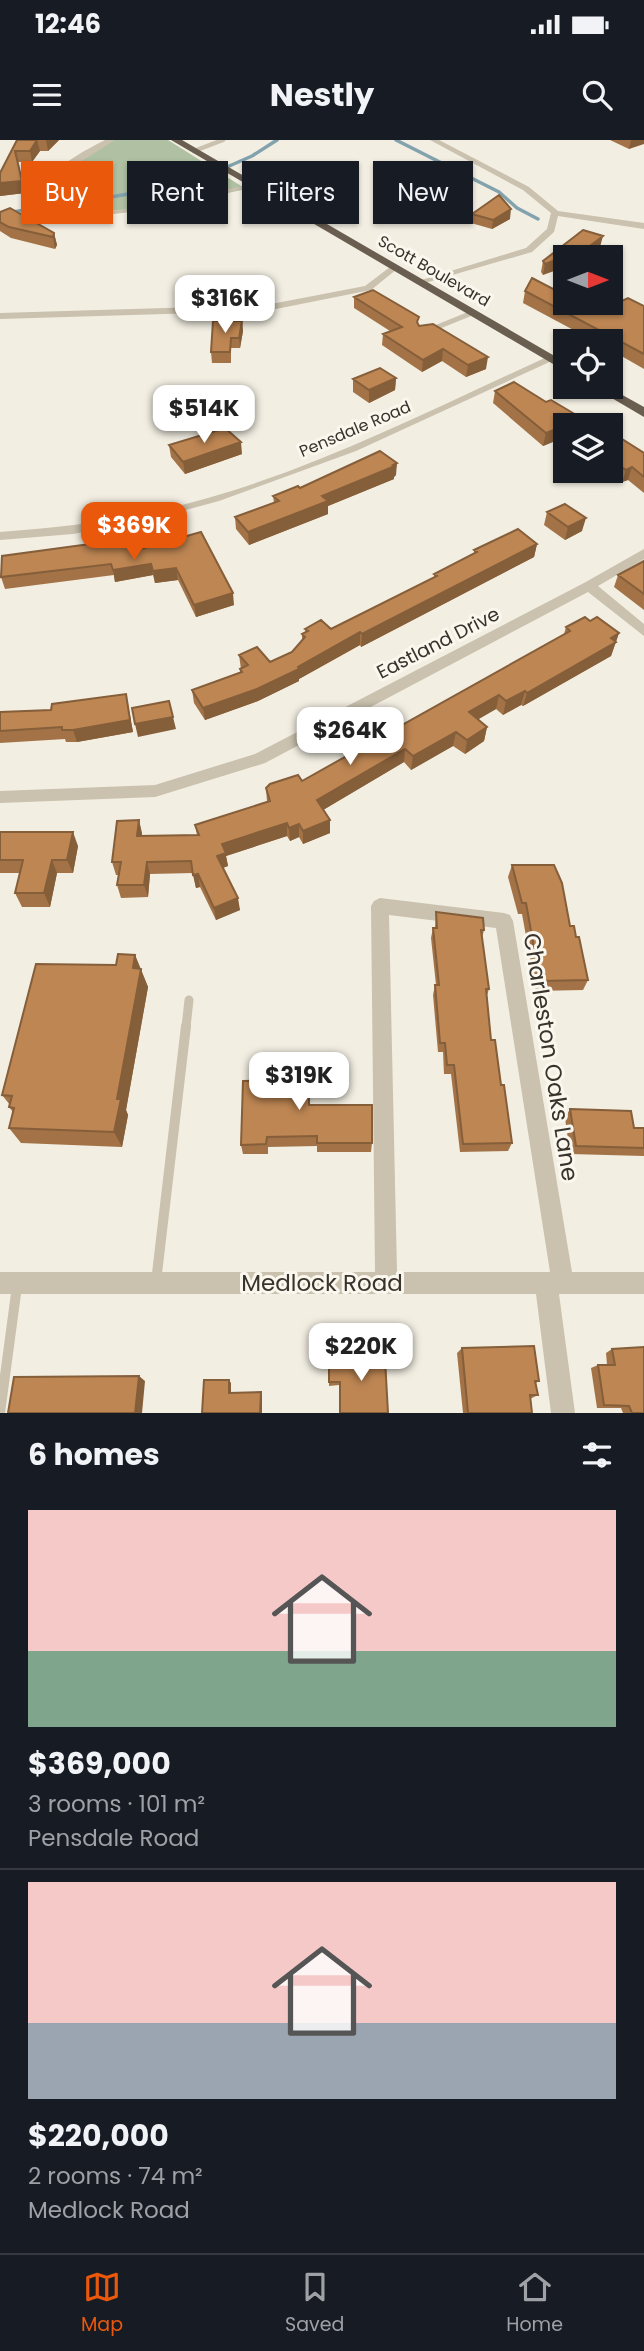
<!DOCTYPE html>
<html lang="en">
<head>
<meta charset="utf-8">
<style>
  :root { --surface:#171b24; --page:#20242c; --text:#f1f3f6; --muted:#9ea1a6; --line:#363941; --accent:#ea580c }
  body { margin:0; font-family:Poppins,sans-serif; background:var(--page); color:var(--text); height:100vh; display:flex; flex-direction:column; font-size:26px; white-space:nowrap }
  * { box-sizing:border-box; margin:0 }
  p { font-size:23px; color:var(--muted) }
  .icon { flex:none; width:38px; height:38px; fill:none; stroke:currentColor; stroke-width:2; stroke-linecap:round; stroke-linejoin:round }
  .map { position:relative; height:1273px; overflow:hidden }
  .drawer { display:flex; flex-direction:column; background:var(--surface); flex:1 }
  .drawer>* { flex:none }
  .top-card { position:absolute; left:21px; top:21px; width:602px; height:63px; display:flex; gap:14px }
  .needle { width:46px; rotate:90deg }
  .buttons { position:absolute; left:553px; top:105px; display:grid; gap:14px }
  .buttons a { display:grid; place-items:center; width:70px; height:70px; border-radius:0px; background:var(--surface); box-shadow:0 2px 5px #0004; font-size:35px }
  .price { position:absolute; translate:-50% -60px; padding:0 16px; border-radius:14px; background:#fff; color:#222; font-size:23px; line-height:46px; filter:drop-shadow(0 2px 4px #0008) }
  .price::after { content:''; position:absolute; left:50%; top:42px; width:21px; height:16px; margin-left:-10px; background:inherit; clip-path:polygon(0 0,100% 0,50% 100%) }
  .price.on { background:var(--accent); color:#fff }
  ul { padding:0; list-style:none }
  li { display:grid; align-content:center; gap:14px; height:371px; padding:0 28px }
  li+li { border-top:2px solid var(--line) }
  li span { display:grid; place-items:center; height:217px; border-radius:0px; color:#555 }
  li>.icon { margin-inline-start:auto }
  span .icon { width:126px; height:126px; fill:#fffc; stroke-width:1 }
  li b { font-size:30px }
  h2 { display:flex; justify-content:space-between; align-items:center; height:84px; padding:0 28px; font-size:30px }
  .chip { padding:0 24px; border-radius:0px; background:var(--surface); box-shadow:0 2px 5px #0004; font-size:24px; line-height:63px }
  .chip.on { background:var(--accent); color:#fff }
  .status { display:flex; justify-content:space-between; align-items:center; height:49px; padding:0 35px; background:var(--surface); direction:ltr }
  .status svg { height:19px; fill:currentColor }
  header { display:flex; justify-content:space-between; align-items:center; height:91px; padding:0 28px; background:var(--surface); font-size:32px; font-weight:700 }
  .menu { display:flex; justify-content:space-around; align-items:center; height:98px; border-top:2px solid var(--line); background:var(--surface); font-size:19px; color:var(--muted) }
  .menu a { display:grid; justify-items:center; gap:4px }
  .menu .on { color:var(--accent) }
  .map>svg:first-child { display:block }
  .green { fill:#afc1a2 }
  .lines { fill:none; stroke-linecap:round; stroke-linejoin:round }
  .stream { stroke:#82a2ae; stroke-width:3.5 }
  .service-far3 { stroke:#cac1ae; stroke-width:4.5 }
  .service-far2 { stroke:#cac1ae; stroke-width:5 }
  .service-far1 { stroke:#cac1ae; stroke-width:9 }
  .service { stroke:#cac1ae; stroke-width:10 }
  .minor { fill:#cac1ae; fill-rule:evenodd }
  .trunk { fill:#6a5e50; fill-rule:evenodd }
  .wall { fill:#a37347 }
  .shaded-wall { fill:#855e3a }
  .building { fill:#be8653; stroke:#855e3a; stroke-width:2 }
  .labels { text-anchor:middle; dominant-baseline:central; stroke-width:6; stroke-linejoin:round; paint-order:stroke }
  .far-street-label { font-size:16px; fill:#39332c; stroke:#faf7ee }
  .street-label { font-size:19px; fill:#39332c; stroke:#faf7ee }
  .near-street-label { font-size:23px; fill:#39332c; stroke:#faf7ee }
</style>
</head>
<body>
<div class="status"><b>12:46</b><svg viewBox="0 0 49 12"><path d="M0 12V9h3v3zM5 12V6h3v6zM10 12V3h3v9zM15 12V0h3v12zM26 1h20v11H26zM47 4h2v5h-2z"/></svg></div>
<header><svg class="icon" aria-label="menu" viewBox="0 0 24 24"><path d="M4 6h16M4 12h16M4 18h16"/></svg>Nestly<svg class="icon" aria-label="search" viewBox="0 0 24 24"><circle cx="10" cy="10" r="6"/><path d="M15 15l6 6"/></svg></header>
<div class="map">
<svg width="644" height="1273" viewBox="0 0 644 1273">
  <rect width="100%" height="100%" fill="#f2eee2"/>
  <!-- green -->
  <path class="green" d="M109,0H168L246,49C201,59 116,79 73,66C65,63 58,55 51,50L59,36Z"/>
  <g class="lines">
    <!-- stream -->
    <path class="stream" d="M396,0L499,52L517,68L538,79
      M227,27L252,16L277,0
      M75,63L158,49L214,33
      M0,74L50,66"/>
    <!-- service-far3 -->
    <path class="service-far3" d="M194,11L223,0"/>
    <!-- service-far2 -->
    <path class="service-far2" d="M430,190L472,173"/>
    <!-- service-far1 -->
    <path class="service-far1" d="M186,887L189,860"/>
    <!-- service -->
    <path class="service" d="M156,1142L186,886
      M0,1273L17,1146"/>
    <!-- minor -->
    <path class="minor" d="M105,0H115L71,28L51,48C57,52 62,59 68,62C119,84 201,56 252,43L256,45L175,67L113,74L86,72L60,64L44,50C49,28 86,10 105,0Z
      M430,0H439L529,47L558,71L644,83V89L558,76L554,92L532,112L418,145V141L526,108L547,89L551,73L523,50Z
      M394,124L397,125V129L371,150L266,171L0,179V173L266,165L365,146Z
      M547,217L556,219L356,311L219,361L145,381L73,394L0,400V392C48,388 95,384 142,374C284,346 417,276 547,217Z
      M644,409V419L598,446L644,484V496L588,452L265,623L155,657L0,663V651L155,645L255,614L584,443Z
      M380,758L504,773L510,775L513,781L572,1132H644V1154H559L575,1273H551L536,1154H0V1132H375L371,766L374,761ZM389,775L496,788L550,1132H397Z"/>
    <!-- trunk -->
    <path class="trunk" d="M171,0H182L565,222V231Z
      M593,247H608L644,267V277Z"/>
  </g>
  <!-- wall -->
  <path class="wall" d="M17,0H59L48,11H40L32,22H18L25,53L0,56V33Z
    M610,0H644L629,9Z
    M0,72L54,93L57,105L55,109L11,98L0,91Z
    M472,74L510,79L492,89L471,83Z
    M600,107L588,117H565L543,135L541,132L543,121Z
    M525,151L565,163L609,167L644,166V229L611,210V201H594L523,163Z
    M354,157L418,185L486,229L466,237L442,221L422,232L382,205L383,194L390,191L354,168Z
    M242,181L243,191L240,208H231V223H212L211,212Z
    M396,238L395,250L369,263L353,252V239Z
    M495,251L565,285V297L543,306L493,263Z
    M611,292L644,313V353L628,340L622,342L604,331H611Z
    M169,305L242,314L185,334L171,317Z
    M396,335L394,337V339L328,366V374L249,405L236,389L235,377L274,363L273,356L300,348Z
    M547,372L582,391L565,400L544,385Z
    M537,404L534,417L361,507L360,505L299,539V541L258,561L205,580L194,563L192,550L240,532V529H241L239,515L270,522L292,512L302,501V494L306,492L305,489H331L434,437V434L474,413V410Z
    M144,408L234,465L196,477L178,440L155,443L153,435L115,442L114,435L5,449L1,437Z
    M644,421V470L614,447L618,435Z
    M590,481L619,493L611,516L523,566L521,565L503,575L496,569L478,579L487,587L484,601L465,614L453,606L411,630L404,622L323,670L330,680V693L303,704L299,697L290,701L287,696L226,716L228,726L223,728L240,770L216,780L200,747L196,748L193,733L150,734L148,757L121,758L117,745L119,735H116L112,722L139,680L142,696L197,695L195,685L267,662L266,648L302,641L564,494L566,487Z
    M126,554L133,592L77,602H66L65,599L0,603V572L51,570Z
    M0,692L78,706L73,733H57L50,767H22L15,753L20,733H0Z
    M512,725L570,786L576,797L588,840L583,850L536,851L522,774H518L508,737Z
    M436,772L484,790L482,798L489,849L487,855L491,900L512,1003L508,1011L460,1012L451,934H444L443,912H438L433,855L435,845H436L431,798L433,788H435Z
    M135,815L148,847L126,970L128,975L122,1007L21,1003L9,988L13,972L9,967L10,965L2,955L116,825Z
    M309,965L372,1003L371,1012H317V1006L268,1007V1014H243L241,1005Z
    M570,969L634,988H644V1016L570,1014L565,978Z
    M462,1208L539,1241L536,1243L538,1255L530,1259L532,1273H463L457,1213Z
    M612,1209L644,1273H623L621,1268H597L591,1228L598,1225H607L606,1213Z
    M343,1212L371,1219L388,1273H340L339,1245L329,1246V1222L343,1221Z"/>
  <!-- shaded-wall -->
  <path class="shaded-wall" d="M37,0L40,11L32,22L30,11Z
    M46,0H59L48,11Z
    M631,0H644V4L629,9Z
    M22,41L25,53L0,56V43Z
    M511,69L510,79L492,89L493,80Z
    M54,93L57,105L55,109L53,97Z
    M603,96L600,107L588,117H565V127L543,135L545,124Z
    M242,181L243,191L240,208L239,198Z
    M443,209L442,221L422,232L423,220Z
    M488,217L486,229L466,237L468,225Z
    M396,238L395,250L369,263V250Z
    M583,279L581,285H567Z
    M565,286V297L543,306L546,293Z
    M241,302L242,314L185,334L183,322Z
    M397,323L396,335L394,337V339L328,366V374L249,405L248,392L322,356Z
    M632,327L628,340L622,342L626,330Z
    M586,378L582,391L565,400L568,387Z
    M537,404L534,417L361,507L362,494Z
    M151,424L153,435L115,442L113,430Z
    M176,428L178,440L155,443L153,431Z
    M233,453L234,465L196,477L194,465Z
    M360,492V505L299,539V541L258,561L205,580L203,568L298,527Z
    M619,493L611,516L523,566L527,553Z
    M525,551L521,565L503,575L506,561Z
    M126,554L133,592L77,602L73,590Z
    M499,555L496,569L467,586L469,572Z
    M173,577L176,589L138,597L135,584Z
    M487,587L484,601L465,614L467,600Z
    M456,592L453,606L411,630L413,616Z
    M405,609L404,622L318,673L317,660Z
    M139,680L142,693L141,709L137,696Z
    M330,680V693L303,704V691Z
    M287,683V696L226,716L228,726L219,729L217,716L222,704Z
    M299,684V697L290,701L289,688Z
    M73,692L78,706L73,733L67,720Z
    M52,720L57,733L50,767L44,753Z
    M147,722L150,734L148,757L144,745Z
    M198,734L200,747L196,748L193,735Z
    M238,758L240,770L216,780L214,768Z
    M135,815L148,847L126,970L128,975L122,1007L114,992Z
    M139,1236L145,1241L142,1273H135Z
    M229,1240L231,1243V1256L229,1253Z
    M261,1252L262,1255V1273H260Z"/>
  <!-- building -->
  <path class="building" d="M17,0H37L30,11H15L22,41L0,43V33Z
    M499,55L511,69L493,80L472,74Z
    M10,68L54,93L53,97L9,87L0,82V72Z
    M583,90L603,96L586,109L545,124L543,121Z
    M532,138L565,155V163H601L609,167L628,158L644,166V214L525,151Z
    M373,150L419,177L417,182L419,186L433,184L488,217L468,225L443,209L423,220L383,194L402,187L354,157Z
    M213,181H242L239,198H231L230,212H211Z
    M380,228L396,238L369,250L353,239Z
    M514,242L546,262L551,260L583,279L546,293L495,251Z
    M225,288L241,302L183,322L169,305Z
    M611,292L644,313V337L632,327L626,330L611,320L612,315H611Z
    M380,311L397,323L393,325L395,326L322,356L328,361L248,392L235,377L279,361L273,356L298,346L300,348Z
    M565,364L586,378L568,387L547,372Z
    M518,389L537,404L362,494L360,492L298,527L299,529L257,549L203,568L192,550L242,532L240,529L248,525L239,515L257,507L270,522L292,512L305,497L302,494L308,491L305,489L321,480L331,489L437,436L434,434L477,412L474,410Z
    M201,392L233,453L194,465L176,428L153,431L151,424L113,430L111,424L1,437L2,416L141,397L144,408Z
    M644,421V454L618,435Z
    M585,477L590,481L597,477L619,493L611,498L616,502L527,553L525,551L506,561L499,555L469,572L487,587L467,600L456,592L413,616L405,609L317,660L330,680L303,691L299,684L289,688L287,683L222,704L226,713L217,716L238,758L214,768L198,734L193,735L191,721L147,722L144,745H117L121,722H112L117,681L139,680L137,696L199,695L195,685L270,661L266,648L270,644L298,635L302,641L570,491L566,487Z
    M126,554L130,580L73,590H62V587L0,591V572L51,570L52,564Z
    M169,561L173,577L135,584L132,568Z
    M0,692H73L67,720H52L44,753H15L23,720H0Z
    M512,725H554L562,743L570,786H574L576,797H579L588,840L540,841L526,763H522Z
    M436,772L483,778L484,790H481L489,849H486L491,900H495L501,945H504L512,1003L463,1004L454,925H447L445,903H440L435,845H439L433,788H437Z
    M118,814L135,815L133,828L141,829L117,959H121L114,992L9,988L14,968L9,967L12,956L2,955L36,824L116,825Z
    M285,922H309V965H372V1003H317V996L267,997L266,1004L241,1005L243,941L284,940Z
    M570,969L631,971L634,988H644V1008L576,1006Z
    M534,1206L539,1241H535L538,1255H530L532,1273H468L462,1208Z
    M644,1207V1273H632L629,1266L604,1265L598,1225H615L612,1209Z
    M370,1211L371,1219H385L388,1273H340V1242H329V1222L343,1221V1212Z
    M139,1236L135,1273H8L14,1237Z
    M204,1240H229V1253L261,1252L260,1273H202Z"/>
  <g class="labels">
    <!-- far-street labels -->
    <g class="far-street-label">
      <text transform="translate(434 131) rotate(30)">Scott Boulevard</text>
      <text transform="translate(355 289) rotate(-23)">Pensdale Road</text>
    </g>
    <!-- street labels -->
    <g class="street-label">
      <text transform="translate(438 503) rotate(-27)">Eastland Drive</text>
    </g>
    <!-- near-street labels -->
    <g class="near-street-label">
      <text transform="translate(551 917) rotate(81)">Charleston Oaks Lane</text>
      <text x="322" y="1143">Medlock Road</text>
    </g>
  </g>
</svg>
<div class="buttons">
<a><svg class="needle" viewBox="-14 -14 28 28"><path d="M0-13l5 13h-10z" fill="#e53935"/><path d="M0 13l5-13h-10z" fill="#9ea1a6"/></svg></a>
<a><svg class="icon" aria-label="locate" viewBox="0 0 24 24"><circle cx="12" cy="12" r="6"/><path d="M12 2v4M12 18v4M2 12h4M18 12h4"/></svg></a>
<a><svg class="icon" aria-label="layers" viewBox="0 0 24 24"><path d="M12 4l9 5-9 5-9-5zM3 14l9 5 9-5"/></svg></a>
</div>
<b class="price" style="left:225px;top:195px">$316K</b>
<b class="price" style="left:204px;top:305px">$514K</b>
<b class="price on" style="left:134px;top:422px">$369K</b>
<b class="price" style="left:350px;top:627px">$264K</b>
<b class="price" style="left:299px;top:972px">$319K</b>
<b class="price" style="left:361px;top:1243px">$220K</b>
<div class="top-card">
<a class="chip on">Buy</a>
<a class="chip">Rent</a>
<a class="chip">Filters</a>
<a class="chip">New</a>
</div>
</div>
<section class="drawer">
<h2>6 homes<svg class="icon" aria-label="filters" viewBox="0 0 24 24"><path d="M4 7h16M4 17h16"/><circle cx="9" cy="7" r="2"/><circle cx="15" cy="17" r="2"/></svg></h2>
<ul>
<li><span style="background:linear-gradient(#f6c9c9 65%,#7fa58c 0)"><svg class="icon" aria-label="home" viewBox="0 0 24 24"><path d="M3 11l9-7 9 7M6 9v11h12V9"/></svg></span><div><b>$369,000</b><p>3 rooms · 101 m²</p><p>Pensdale Road</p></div></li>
<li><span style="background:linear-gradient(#f6c9c9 65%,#9aa5b1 0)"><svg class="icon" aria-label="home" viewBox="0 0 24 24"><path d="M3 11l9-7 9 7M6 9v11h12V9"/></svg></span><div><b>$220,000</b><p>2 rooms · 74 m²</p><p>Medlock Road</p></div></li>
</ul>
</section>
<nav class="menu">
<a class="on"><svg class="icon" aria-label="map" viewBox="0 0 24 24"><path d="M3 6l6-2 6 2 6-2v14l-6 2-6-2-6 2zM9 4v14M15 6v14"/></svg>Map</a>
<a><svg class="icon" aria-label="saved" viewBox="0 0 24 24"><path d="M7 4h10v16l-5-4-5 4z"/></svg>Saved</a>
<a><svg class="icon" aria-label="home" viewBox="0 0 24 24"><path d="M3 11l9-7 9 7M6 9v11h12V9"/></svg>Home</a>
</nav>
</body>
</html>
